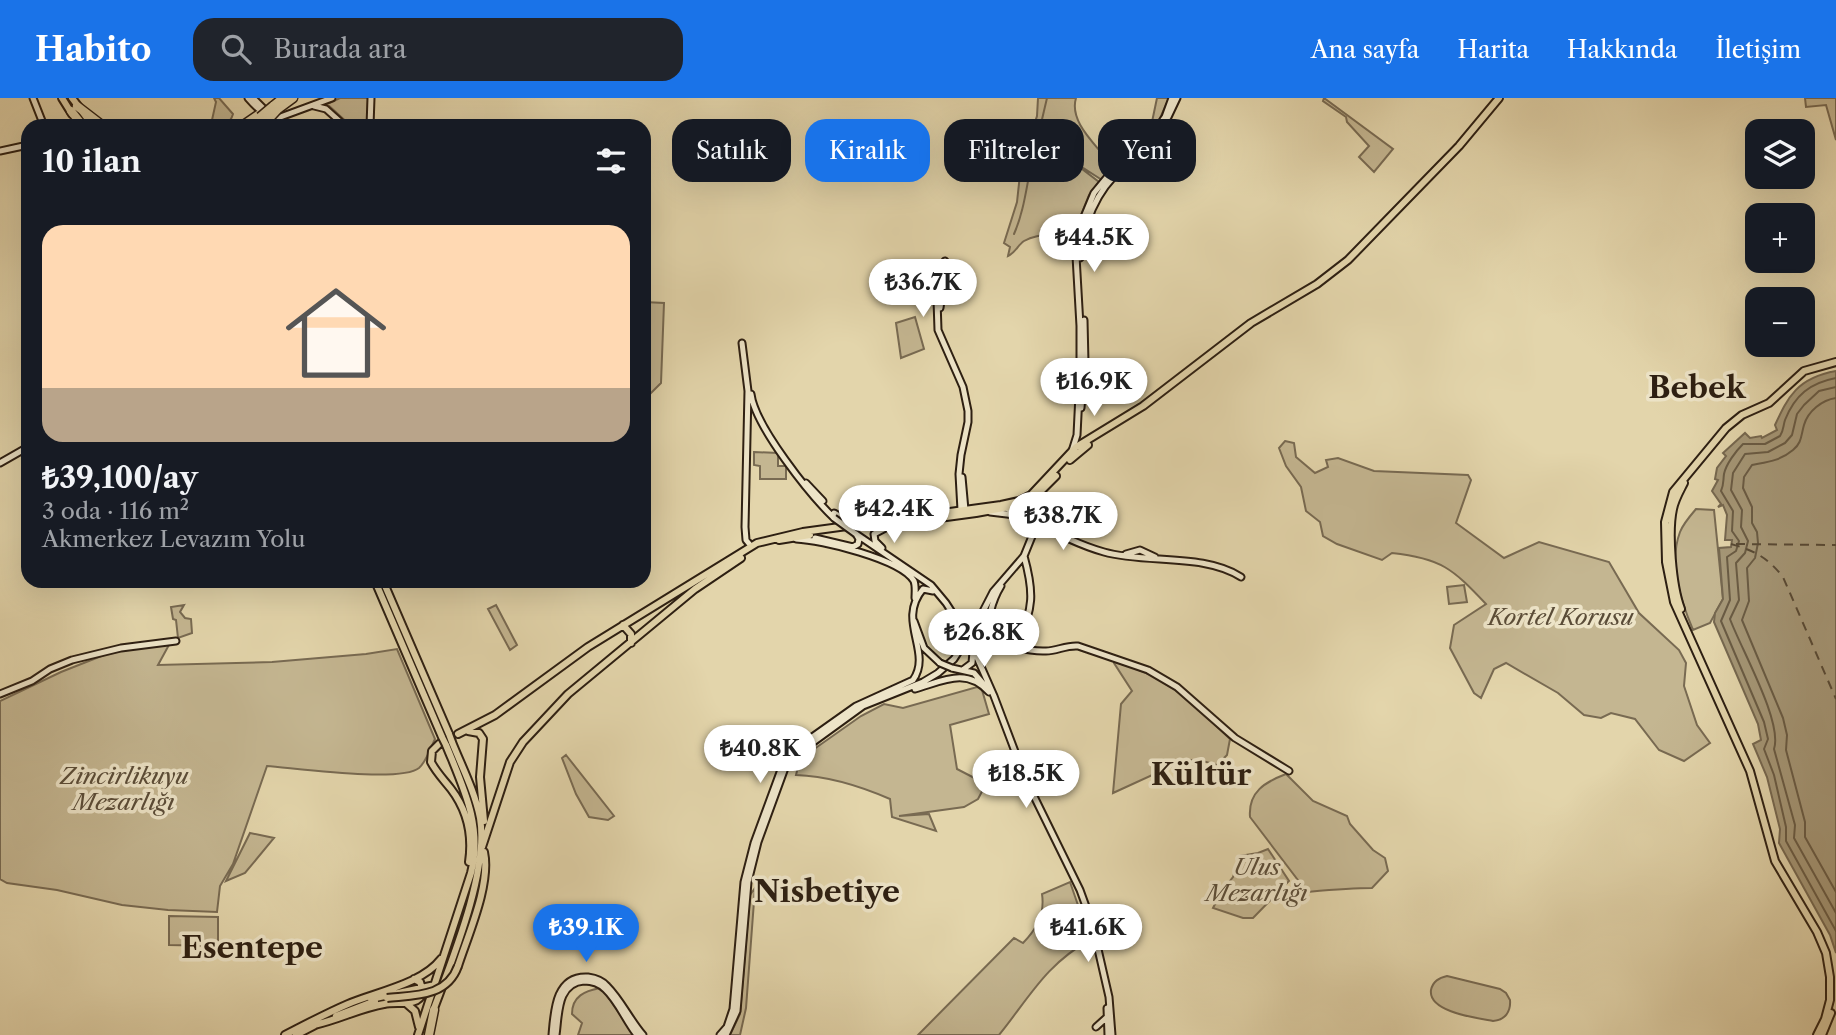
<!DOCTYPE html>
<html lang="tr">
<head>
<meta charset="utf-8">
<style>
  :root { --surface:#171b24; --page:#20242c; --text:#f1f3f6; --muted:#9ea1a6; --line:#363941; --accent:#1a73e8 }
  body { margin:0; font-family:"Libre Caslon Text",serif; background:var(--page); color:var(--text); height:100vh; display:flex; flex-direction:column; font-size:26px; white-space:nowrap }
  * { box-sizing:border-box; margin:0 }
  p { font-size:23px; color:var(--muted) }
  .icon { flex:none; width:38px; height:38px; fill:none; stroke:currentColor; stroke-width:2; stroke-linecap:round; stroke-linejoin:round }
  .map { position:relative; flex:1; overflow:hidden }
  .sheet { position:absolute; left:21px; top:21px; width:630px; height:469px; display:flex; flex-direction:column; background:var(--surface); border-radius:21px; box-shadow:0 7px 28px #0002 }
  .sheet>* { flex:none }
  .hud { position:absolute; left:672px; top:21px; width:665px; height:63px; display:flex; gap:14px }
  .tools { position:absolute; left:1745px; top:21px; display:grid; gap:14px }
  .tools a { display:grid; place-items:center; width:70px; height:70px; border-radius:14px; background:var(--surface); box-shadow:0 7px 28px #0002; font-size:35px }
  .price { position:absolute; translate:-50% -60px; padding:0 16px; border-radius:24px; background:#fff; color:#222; font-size:23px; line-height:46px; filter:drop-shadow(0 2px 4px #0008) }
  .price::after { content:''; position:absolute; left:50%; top:42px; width:21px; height:16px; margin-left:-10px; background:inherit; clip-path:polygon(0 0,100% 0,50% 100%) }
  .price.active { background:var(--accent); color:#fff }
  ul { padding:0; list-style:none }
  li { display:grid; align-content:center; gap:14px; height:371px; padding:0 21px }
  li+li { border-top:2px solid var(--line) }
  li span { display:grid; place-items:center; height:217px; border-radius:21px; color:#555 }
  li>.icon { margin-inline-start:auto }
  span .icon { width:126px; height:126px; fill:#fffc; stroke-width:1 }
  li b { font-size:30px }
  h2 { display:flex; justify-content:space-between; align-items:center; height:84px; padding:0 21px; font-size:30px }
  .chip { padding:0 24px; border-radius:21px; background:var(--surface); box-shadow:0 7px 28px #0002; font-size:24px; line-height:63px }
  .chip.active { background:var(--accent); color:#fff }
  header { display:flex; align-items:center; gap:42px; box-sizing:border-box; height:98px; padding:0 35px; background:var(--accent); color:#fff }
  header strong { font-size:33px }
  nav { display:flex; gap:38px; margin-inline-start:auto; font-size:24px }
  .search { width:490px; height:63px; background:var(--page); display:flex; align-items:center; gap:18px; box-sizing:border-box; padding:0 24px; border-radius:21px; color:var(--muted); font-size:26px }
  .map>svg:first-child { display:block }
  .green { fill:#c4b691; stroke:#786a52; stroke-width:2 }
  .water { fill:#a59777; stroke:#75674f; stroke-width:2 }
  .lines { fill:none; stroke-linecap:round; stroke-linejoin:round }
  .shore { stroke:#695b44; stroke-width:2 }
  .stream { stroke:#75674f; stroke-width:2 }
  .ferry { stroke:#574935; stroke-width:2; stroke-dasharray:9 7; stroke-linecap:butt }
  .secondary-casing { stroke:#2d1f12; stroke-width:9 }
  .primary-casing { stroke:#2d1f12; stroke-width:10 }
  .highway-casing { stroke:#2d1f12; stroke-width:11 }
  .secondary { stroke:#ede4c8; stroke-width:5 }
  .primary { stroke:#e3d5ab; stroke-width:6 }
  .highway { stroke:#e3d5ab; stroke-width:8 }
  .secondary-bridge-casing { stroke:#2d1f12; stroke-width:9; stroke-linecap:butt }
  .primary-bridge-casing { stroke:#2d1f12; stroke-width:10; stroke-linecap:butt }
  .highway-bridge-casing { stroke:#2d1f12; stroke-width:11; stroke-linecap:butt }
  .secondary-bridge { stroke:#ede4c8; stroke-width:5 }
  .primary-bridge { stroke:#e3d5ab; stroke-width:6 }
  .highway-bridge { stroke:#e3d5ab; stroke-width:8 }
  .labels { text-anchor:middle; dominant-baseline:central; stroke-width:7; stroke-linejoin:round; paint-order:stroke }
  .park-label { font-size:23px; font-style:italic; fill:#5a4c38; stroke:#ede4c8 }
  .district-label { font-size:30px; font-weight:bold; fill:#2d1f12; stroke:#ede4c8 }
</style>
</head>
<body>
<header>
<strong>Habito</strong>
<div class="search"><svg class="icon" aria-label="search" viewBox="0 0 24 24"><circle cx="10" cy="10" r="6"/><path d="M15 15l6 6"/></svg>Burada ara</div>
<nav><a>Ana sayfa</a><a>Harita</a><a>Hakkında</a><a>İletişim</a></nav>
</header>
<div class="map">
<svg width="1836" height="937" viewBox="0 0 1836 937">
  <rect width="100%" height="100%" fill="#e3d5ab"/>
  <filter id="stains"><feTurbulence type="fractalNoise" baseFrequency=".00286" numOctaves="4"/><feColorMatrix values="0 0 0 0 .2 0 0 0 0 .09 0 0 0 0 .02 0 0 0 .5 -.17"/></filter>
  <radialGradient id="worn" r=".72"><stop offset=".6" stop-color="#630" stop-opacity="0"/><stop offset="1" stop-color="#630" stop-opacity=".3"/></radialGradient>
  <!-- green -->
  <path class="green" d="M214,0H219L233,16C229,30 219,28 207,28L208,22H212L216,4Z
    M340,0H368L367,28H351L327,6Z
    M1038,0H1076C1070,20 1088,39 1100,53L1118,54L1152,24L1157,0H1169L1157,27L1136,53L1117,66L1102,82L1080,68L1041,55L1040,58L1082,71L1099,84L1089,97L1075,132C1058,139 1039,134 1024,143C1018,147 1015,155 1008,158L1010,149L1004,145L1017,104L1021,67L1037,18Z
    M1324,0L1393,51L1374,74L1359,59L1369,48L1347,24L1346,19L1323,3Z
    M1805,0H1836V42L1826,7L1806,9Z
    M644,204L664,205L661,285L650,296H644Z
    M915,219L924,251L901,260L896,225Z
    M1285,343L1294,345L1296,359L1315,375L1328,369L1326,362L1338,360L1374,373L1468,377L1471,382L1456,425L1504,460L1539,444L1609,464L1639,515L1679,552L1686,565L1684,588L1697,627L1710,645L1684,663L1659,652L1635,621L1611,615L1601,620L1584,617L1558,595L1506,565L1494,571L1481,600L1474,595L1450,550L1454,527L1486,506C1453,471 1441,460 1392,455L1382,462L1337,446L1323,438L1320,424L1306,413L1301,389L1286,368L1279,350Z
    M754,354L778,355V368H786V381H760V368L754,367Z
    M1696,411L1714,412L1723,501L1710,525L1693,532C1681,503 1668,466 1680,434C1683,426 1690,418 1696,411Z
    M1464,487L1467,504L1449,506L1447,489Z
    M184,507L180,514L185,520L191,521L192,535L178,540L176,522L173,521L171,509Z
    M496,507L517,547L510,552L488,511Z
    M170,545L158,567L272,564L366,556L397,551L435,641C431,649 426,664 419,670C400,685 295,670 267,668L233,766L220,788L217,814L168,812L122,807L57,792L7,785L0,781V603L61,574L109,555Z
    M1115,562L1151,577L1185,598L1230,641L1227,657L1217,667L1199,662H1185L1113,695L1121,606L1132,593L1114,565Z
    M977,589L982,592L989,616L950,627L957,671L986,686L978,701L964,709L899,718L929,716L936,733L892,719L890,701C860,688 828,678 796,677L800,661L861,618L884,606L903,610Z
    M566,657L614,718L608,722L589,719L576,696L562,660Z
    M1286,676L1313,703L1347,718L1350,726L1373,752L1385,760L1388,773L1372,790C1350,790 1329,792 1307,794L1250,719C1248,694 1265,684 1286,676Z
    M250,735L274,740L245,775L226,783Z
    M1268,751L1289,783L1253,820H1243L1213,810L1222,793L1233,779L1240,758L1258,755Z
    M1070,784L1090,842C1046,866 1029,900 999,937H918L1014,840L1023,845C1037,831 1045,816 1042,796Z
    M755,790L746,910L740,937H730L740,916L750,797Z
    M169,818L218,819V848L169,847Z
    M1447,878L1500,891L1506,895L1510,902C1511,914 1505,922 1493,923C1477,920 1428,914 1431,892C1433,883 1439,880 1447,878Z
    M600,890L604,893L634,937H578L582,925L572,916C572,898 585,893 600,890Z"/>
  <!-- water -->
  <path class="water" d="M1836,273V855L1830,837L1779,745L1780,731L1767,679L1753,646L1761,642L1758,626L1714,524L1715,515L1723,501L1719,450L1731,449L1732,442H1725L1727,417L1723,407L1718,409L1721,406L1712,393L1718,382L1715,381L1717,370L1726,358L1723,355L1745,335L1750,340L1761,338L1762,340L1777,332L1775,327C1788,299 1797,280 1836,273Z"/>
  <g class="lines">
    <!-- shore -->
    <path class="shore" d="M1836,280C1810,285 1795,297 1785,322C1783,328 1784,332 1780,338L1765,346H1743C1736,353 1726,366 1724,376C1723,383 1724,386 1721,393L1733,413L1732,433L1739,443L1736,453L1727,459L1730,502L1721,523L1764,624L1768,641L1764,651L1774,677L1786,729V743L1836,833
      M1836,289L1819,293L1804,307L1797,316L1792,337L1785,345L1768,354L1745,356L1733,375L1731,392L1742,412L1741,429L1748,443L1745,455L1736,465L1739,502L1730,521C1741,551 1783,624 1774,651L1795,727L1794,740L1836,815
      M1836,300C1822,302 1808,313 1804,327C1801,337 1802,345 1793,352C1780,363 1767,364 1752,367L1744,379L1743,390L1752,409V425L1757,434L1758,445L1755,460L1747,470L1749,503L1742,522L1783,620L1787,637L1786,652L1805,724V739L1836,794"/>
    <!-- stream -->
    <path class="stream" d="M1036,47L1047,0
      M1014,136C1026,109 1027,79 1035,51"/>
    <!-- ferry -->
    <path class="ferry" d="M1731,446C1755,453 1767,459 1783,479L1836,601
      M1736,446L1836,447"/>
    <defs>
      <path id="secondary" d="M33,0L44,28
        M248,0C255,8 265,19 275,21L332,0
        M253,0L266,13
        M314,8L326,11L345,28
        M1168,19L1177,0
        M370,28L371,0
        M0,53L28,47
        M1080,160C1083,127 1096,92 1122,71C1144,53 1148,54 1163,27
        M945,163L943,174L934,185L937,202L938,232L963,289L968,313V324L961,357L959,376L961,412
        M940,210L943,188
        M742,245L748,293L745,429L746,442L751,448
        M751,296C755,328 810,397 834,420
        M1081,310L1085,265L1084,222
        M1072,353L1077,337L1080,276V228L1076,158L1079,131L1094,95L1108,78L1137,55L1150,40L1165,19L1172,0
        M0,365L28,349
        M962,379L965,412
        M806,385L823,403
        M1006,410C1039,425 1069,444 1104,454C1146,466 1204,455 1241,479
        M990,414L1015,417
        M834,415L853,426
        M856,436L931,487L946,505L968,539L994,598L1025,680L1080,792L1092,825L1109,899L1112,937
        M815,440L853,449L858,446L859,441L856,436
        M796,441C821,442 901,461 914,483C916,488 915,495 915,500
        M882,450L875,443L874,436L891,427
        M1126,456L1140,452L1155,459
        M914,523L924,550L940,565
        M962,529L977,525L993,494L1024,458L1037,426
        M968,539L973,535H976C999,543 1021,554 1046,553C1057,553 1066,547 1078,548L1148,572L1177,589L1235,640L1289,673
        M990,539C985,525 993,501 1001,488
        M1017,545C1034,511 1034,494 1024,458
        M952,570L974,575L986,589
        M964,571L972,565L973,554
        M915,591C943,583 966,569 989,594
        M0,596L32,583L50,571L72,562L121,550L176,543
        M1107,910L1108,937
        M1096,929L1106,920
        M552,937C554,914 555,877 588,879C595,880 602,882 607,888C621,902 630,922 643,937
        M556,937C559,916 557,885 584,883C592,883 599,885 605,891C618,903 626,923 637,937
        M720,937L727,929L733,911L744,784L754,745L783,666L801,647L856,608L913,582C933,554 896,523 923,491L933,493
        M726,937L737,913L748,784L758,744L785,670L801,653L863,608L923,584L938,575L954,561L968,539"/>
      <path id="primary" d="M62,0L72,16
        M72,0L93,28
        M1070,362L1088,347
        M1039,395L1056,378
        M924,422L976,415L1021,407
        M779,442L810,437
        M375,483L442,639
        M383,483L449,636
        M1681,511C1672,487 1668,434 1673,411C1675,401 1680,393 1684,385
        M623,527L631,536V545
        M468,633L479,635L483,641L480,679L484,723
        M458,636L495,617L588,549L757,445L803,434L1001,407L1019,403L1031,397L1076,349L1143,308L1251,225L1317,186L1348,162L1459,48L1499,0
        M439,646L432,653L431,664C436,674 444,682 451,691C467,712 473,737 469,764
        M482,749L510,664L523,644L568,596L695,491L741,460
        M458,868C468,837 491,786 484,754
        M371,901L435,887
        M407,906L415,913L419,929
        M433,913C452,862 489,773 480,720C475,694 462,669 452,644
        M336,918L375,903
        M314,927C338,922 360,910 384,906C398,903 418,910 423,894L420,884L414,881
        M285,937C306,926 327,915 348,906C376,894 422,886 441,861
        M296,937L317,926
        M418,937L471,775C483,728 463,689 446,647
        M1817,937L1825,921L1830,902V879L1826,855L1817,834L1775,763L1750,673L1674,504L1666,464L1665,424L1673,394L1726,330L1742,317L1769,305L1804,273L1836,264
        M1822,937L1831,915"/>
      <path id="highway" d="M77,8L103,28
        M273,8L283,0
        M278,11L293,0
        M71,13L83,28
        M242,28L258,17
        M429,937L434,912"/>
    </defs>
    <!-- secondary casing -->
    <use href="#secondary" class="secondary-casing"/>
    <!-- primary casing -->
    <use href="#primary" class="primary-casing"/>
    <!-- highway casing -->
    <use href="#highway" class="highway-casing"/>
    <!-- secondary -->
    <use href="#secondary" class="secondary"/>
    <!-- primary -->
    <use href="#primary" class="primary"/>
    <!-- highway -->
    <use href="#highway" class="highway"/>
    <defs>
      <path id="secondary-bridge" d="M834,420L856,436
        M940,565L952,570"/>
      <path id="primary-bridge" d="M449,636L452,644
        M442,639L446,647
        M387,900C415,897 447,899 458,868"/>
      <path id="highway-bridge" d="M260,19L273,8
        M265,25L278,11"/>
    </defs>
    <!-- secondary-bridge casing -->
    <use href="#secondary-bridge" class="secondary-bridge-casing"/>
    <!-- primary-bridge casing -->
    <use href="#primary-bridge" class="primary-bridge-casing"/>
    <!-- highway-bridge casing -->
    <use href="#highway-bridge" class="highway-bridge-casing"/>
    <!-- secondary-bridge -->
    <use href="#secondary-bridge" class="secondary-bridge"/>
    <!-- primary-bridge -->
    <use href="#primary-bridge" class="primary-bridge"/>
    <!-- highway-bridge -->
    <use href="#highway-bridge" class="highway-bridge"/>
  </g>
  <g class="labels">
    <!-- park labels -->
    <g class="park-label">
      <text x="1561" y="519">Kortel Korusu</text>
      <text x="124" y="678">Zincirlikuyu<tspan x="124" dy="26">Mezarlığı</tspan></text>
      <text x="1257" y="769">Ulus<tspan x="1257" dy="26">Mezarlığı</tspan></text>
    </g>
    <!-- district labels -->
    <g class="district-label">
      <text x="1697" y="289">Bebek</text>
      <text x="1201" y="676">Kültür</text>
      <text x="827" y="793">Nisbetiye</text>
      <text x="252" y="849">Esentepe</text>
    </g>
  </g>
  <rect width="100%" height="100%" filter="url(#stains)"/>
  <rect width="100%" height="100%" fill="url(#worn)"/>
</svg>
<div class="tools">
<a><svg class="icon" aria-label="layers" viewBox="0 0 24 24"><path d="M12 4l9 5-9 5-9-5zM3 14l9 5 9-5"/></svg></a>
<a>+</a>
<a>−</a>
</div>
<b class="price" style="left:1094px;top:176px">₺44.5K</b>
<b class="price" style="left:923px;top:221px">₺36.7K</b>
<b class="price" style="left:1094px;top:320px">₺16.9K</b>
<b class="price" style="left:894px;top:447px">₺42.4K</b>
<b class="price" style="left:1063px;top:454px">₺38.7K</b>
<b class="price" style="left:984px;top:571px">₺26.8K</b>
<b class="price" style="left:760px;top:687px">₺40.8K</b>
<b class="price" style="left:1026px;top:712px">₺18.5K</b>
<b class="price active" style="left:586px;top:866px">₺39.1K</b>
<b class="price" style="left:1088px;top:866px">₺41.6K</b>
<div class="hud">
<a class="chip">Satılık</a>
<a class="chip active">Kiralık</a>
<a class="chip">Filtreler</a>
<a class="chip">Yeni</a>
</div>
<section class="sheet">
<h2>10 ilan<svg class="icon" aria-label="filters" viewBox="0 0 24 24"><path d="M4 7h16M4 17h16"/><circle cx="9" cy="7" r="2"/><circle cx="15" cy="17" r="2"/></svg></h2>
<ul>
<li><span style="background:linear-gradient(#ffd9b3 75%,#b9a48a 0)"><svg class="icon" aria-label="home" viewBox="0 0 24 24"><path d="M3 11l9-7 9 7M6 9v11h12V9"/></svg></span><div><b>₺39,100/ay</b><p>3 oda · 116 m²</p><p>Akmerkez Levazım Yolu</p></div></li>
</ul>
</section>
</div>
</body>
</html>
